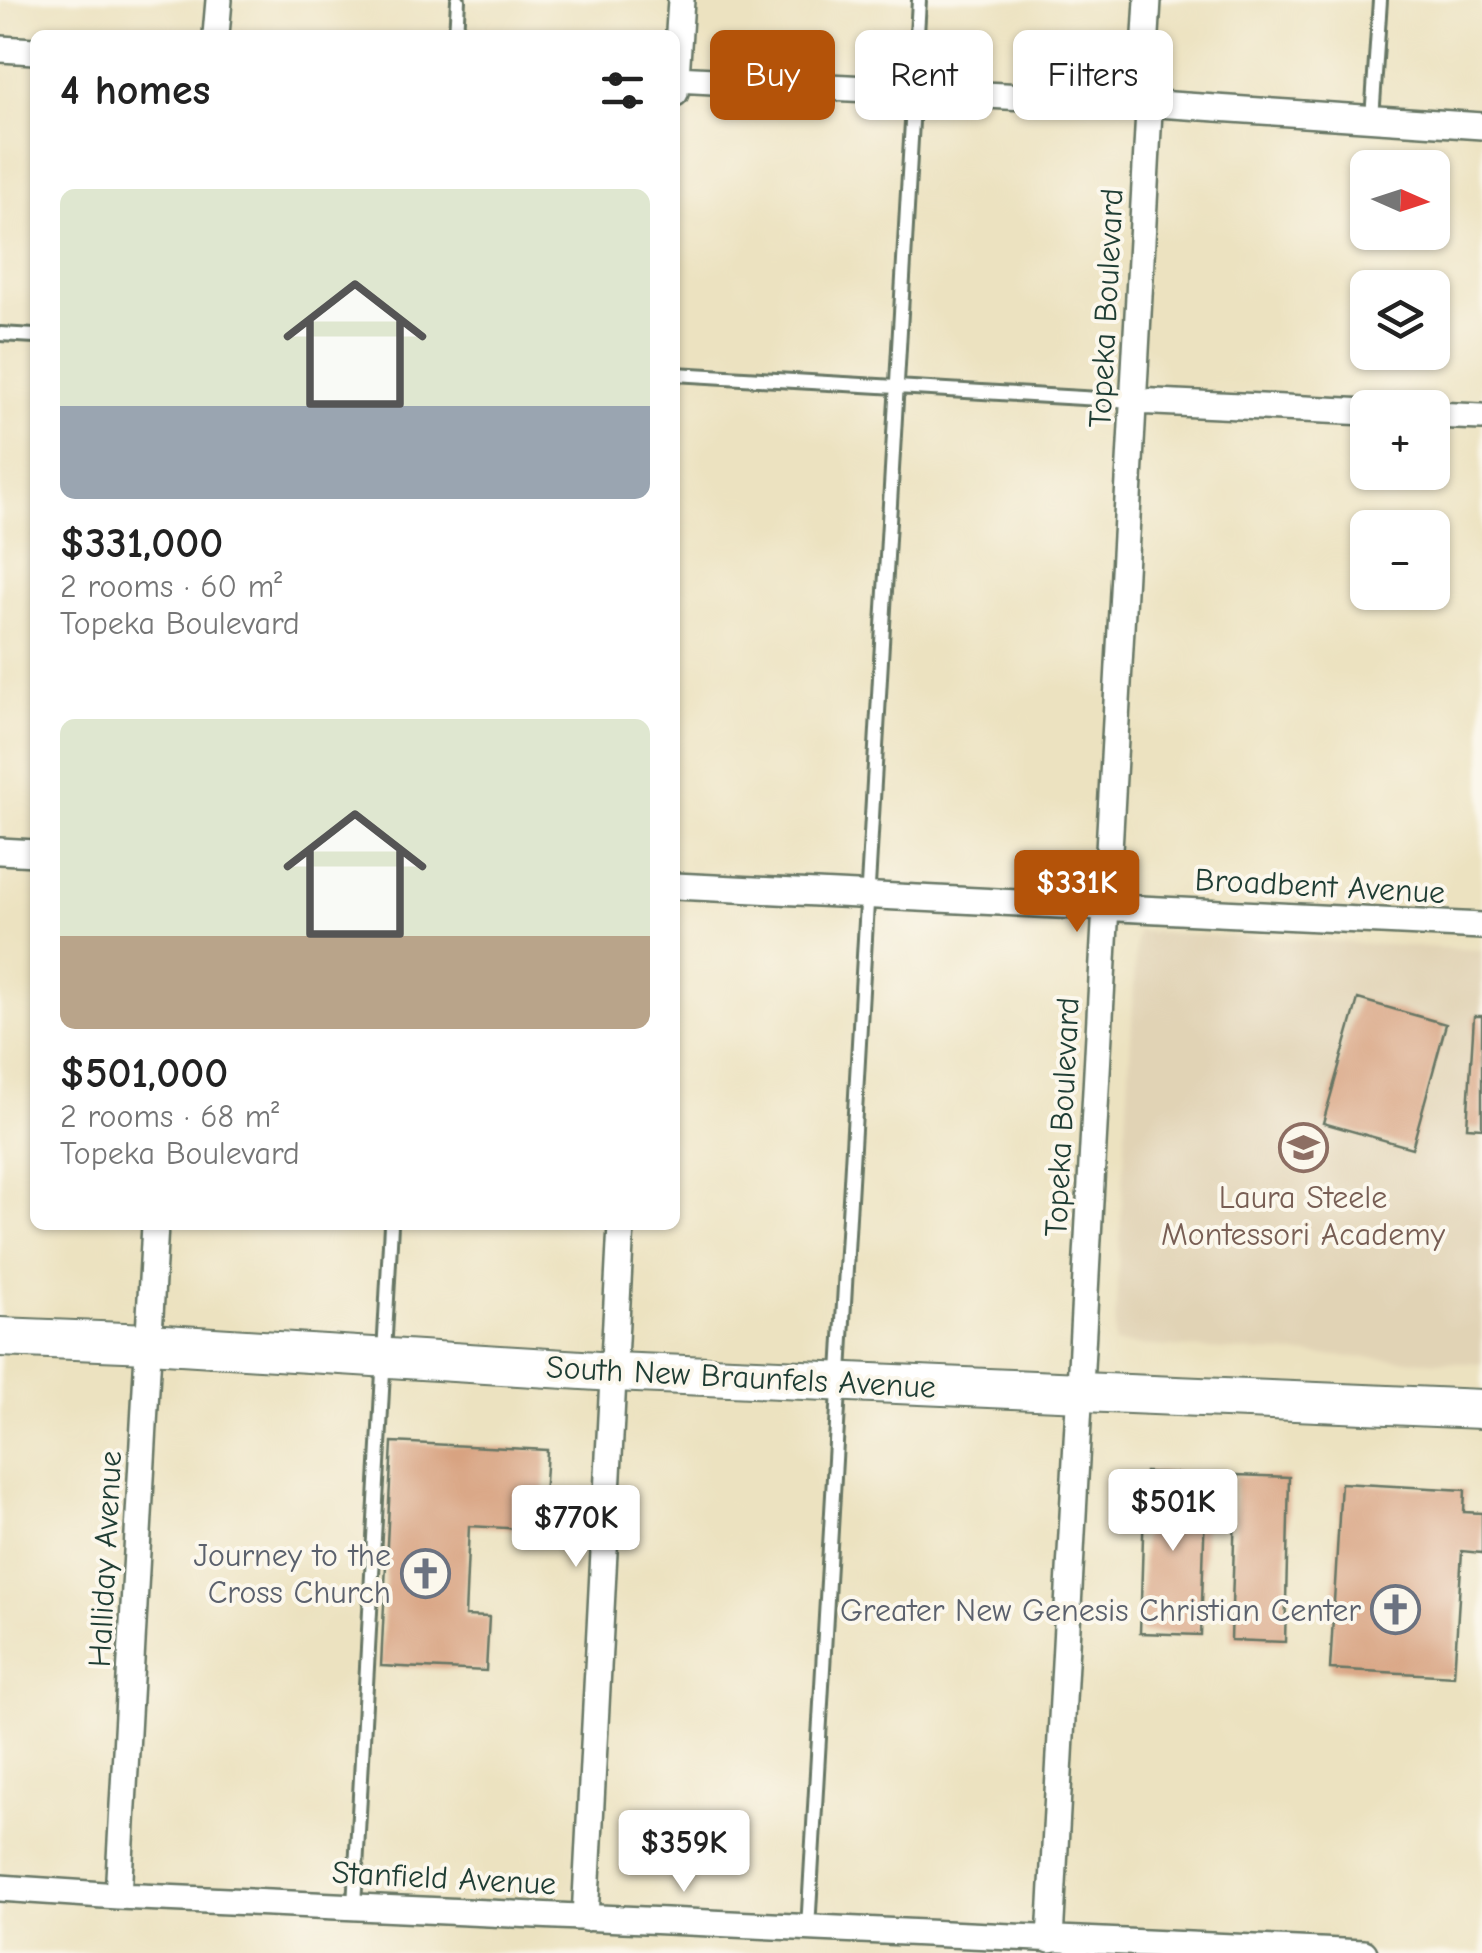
<!DOCTYPE html>
<html lang="en">
<head>
<meta charset="utf-8">
<style>
  :root { --surface:#fff; --page:#f6f6f6; --text:#222; --muted:#767676; --accent:#b45309 }
  body { margin:0; font-family:"Comic Neue",sans-serif; background:var(--page); color:var(--text); height:100vh; display:flex; flex-direction:column; font-size:38px; white-space:nowrap }
  * { box-sizing:border-box; margin:0 }
  p { font-size:32px; color:var(--muted) }
  .icon { flex:none; width:55px; height:55px; fill:none; stroke:currentColor; stroke-width:2; stroke-linecap:round; stroke-linejoin:round }
  .map { position:relative; flex:1; overflow:hidden }
  .side { position:absolute; left:30px; top:30px; width:650px; height:1200px; display:flex; flex-direction:column; background:var(--surface); border-radius:15px; box-shadow:0 2px 8px #0004 }
  .side>* { flex:none }
  .top-card { position:absolute; left:710px; top:30px; width:620px; height:90px; display:flex; gap:20px }
  .needle { width:65px; rotate:93deg }
  .buttons { position:absolute; left:1350px; top:150px; display:grid; gap:20px }
  .buttons a { display:grid; place-items:center; width:100px; height:100px; border-radius:15px; background:var(--surface); box-shadow:0 2px 8px #0004; font-size:50px }
  .price { position:absolute; translate:-50% -85px; padding:0 22px; border-radius:10px; background:#fff; color:#222; font-size:32px; line-height:65px; filter:drop-shadow(0 2px 5px #0008) }
  .price::after { content:''; position:absolute; left:50%; top:60px; width:30px; height:22px; margin-left:-15px; background:inherit; clip-path:polygon(0 0,100% 0,50% 100%) }
  .price.on { background:var(--accent); color:#fff }
  ul { padding:0; list-style:none }
  li { display:grid; align-content:center; gap:20px; height:530px; padding:0 30px }
  li span { display:grid; place-items:center; height:310px; border-radius:15px; color:#555 }
  li>.icon { margin-inline-start:auto }
  span .icon { width:180px; height:180px; fill:#fffc; stroke-width:1 }
  li b { font-size:42px }
  h2 { display:flex; justify-content:space-between; align-items:center; height:120px; padding:0 30px; font-size:42px }
  .chip { padding:0 35px; border-radius:15px; background:var(--surface); box-shadow:0 2px 8px #0004; font-size:35px; line-height:90px }
  .chip.on { background:var(--accent); color:#fff }
  .map>svg:first-child { display:block }
  .built { fill:#e1d3b5 }
  .building { fill:#d8a381 }
  .lines { fill:none; stroke-linecap:round; stroke-linejoin:round }
  .lane-casing { stroke:#677765; stroke-width:18 }
  .street-casing { stroke:#677765; stroke-width:30 }
  .secondary-casing { stroke:#677765; stroke-width:42 }
  .lane { stroke:#fff; stroke-width:12 }
  .street { stroke:#fff; stroke-width:25 }
  .secondary { stroke:#fff; stroke-width:38 }
  .labels { text-anchor:middle; dominant-baseline:central; stroke-width:8; stroke-linejoin:round; paint-order:stroke }
  .street-label { font-size:32px; fill:#1f3d34; stroke:#fbf7ec }
  .education-label { font-size:32px; fill:#785e54; stroke:#fbf7ec }
  .worship-label { font-size:32px; fill:#5b616d; stroke:#fbf7ec; text-anchor:end }
</style>
</head>
<body>
<div class="map">
<svg width="1482" height="1953" viewBox="0 0 1482 1953">
  <rect width="100%" height="100%" fill="#fbf7ec"/>
  <filter id="ink" filterUnits="userSpaceOnUse"><feTurbulence type="fractalNoise" baseFrequency=".01" numOctaves="2"/><feDisplacementMap in="SourceGraphic" scale="20" xChannelSelector="R" yChannelSelector="G"/><feConvolveMatrix kernelMatrix="1 2 1 2 8 2 1 2 1" color-interpolation-filters="sRGB"/></filter>
  <filter id="wash" filterUnits="userSpaceOnUse"><feTurbulence type="fractalNoise" baseFrequency=".0048" numOctaves="4" result="noise"/><feDisplacementMap in="SourceGraphic" scale="40" xChannelSelector="R" yChannelSelector="G"/><feGaussianBlur stdDeviation="2.25" result="paint"/><feColorMatrix in="noise" values="0 0 0 0 0 0 0 0 0 0 0 0 0 0 0 0 0 1.4 0 .05"/><feComposite in="paint" operator="in"/></filter>
  <g filter="url(#wash)">
    <rect width="100%" height="100%" fill="#ece2c0"/>
    <!-- built -->
    <path class="built" d="M1137,931L1482,950V1364L1114,1344Z"/>
    <g id="blocks">
      <!-- building -->
      <path class="building" d="M1358,999L1446,1024L1412,1148L1323,1123Z
        M1474,1016H1482V1128L1467,1127Z
        M392,1442L547,1450L542,1530L469,1526L465,1616L489,1617L486,1671L381,1666Z
        M1145,1472L1206,1474L1201,1635L1140,1633Z
        M1236,1475L1289,1477L1285,1642L1231,1640Z
        M1341,1483L1465,1490L1464,1512L1482,1513V1553L1462,1551L1454,1676L1330,1669Z"/>
    </g>
  </g>
  <g filter="url(#ink)">
    <use href="#blocks" fill-opacity="0" stroke="#677765" stroke-width="2.5"/>
    <g class="lines">
      <defs>
        <path id="lane" d="M456,35L458,0
          M1372,119L1380,0
          M0,334L35,336
          M675,374L1134,401
          M354,1906L391,1225
          M808,1929L919,0"/>
        <path id="street" d="M216,35L219,0
          M0,49L35,51
          M675,79L1142,103L1482,126
          M675,93L681,0
          M1134,401L1368,412
          M1432,415L1482,417
          M0,851L35,853
          M675,886L1482,926
          M0,1888L118,1896L1364,1953
          M118,1896L155,1225
          M585,1918L621,1225
          M1050,1940L1149,111L1142,103L1148,0"/>
        <path id="secondary" d="M0,1337L149,1343L614,1372L1482,1409"/>
      </defs>
      <!-- lane casing -->
      <use href="#lane" class="lane-casing"/>
      <!-- street casing -->
      <use href="#street" class="street-casing"/>
      <!-- secondary casing -->
      <use href="#secondary" class="secondary-casing"/>
      <!-- lane -->
      <use href="#lane" class="lane"/>
      <!-- street -->
      <use href="#street" class="street"/>
      <!-- secondary -->
      <use href="#secondary" class="secondary"/>
    </g>
  </g>
  <!-- icons -->
  <defs>
    <symbol id="school-ring" viewBox="-11 -11 22 22"><circle r="9.5" fill="#fbf7ec" stroke="#8d6e63" stroke-width="1.5"/><path d="M0-5L7-2L0 1L-7-2ZM-4 1L0 2.5L4 1V4Q0 6-4 4Z" fill="#8d6e63"/></symbol>
    <symbol id="church-ring" viewBox="-11 -11 22 22"><circle r="9.5" fill="#fbf7ec" stroke="#6b7280" stroke-width="1.5"/><path d="M-1.2-6h2.4v3.5h3.3v2.4h-3.3V6h-2.4V-.1h-3.3v-2.4h3.3Z" fill="#6b7280"/></symbol>
  </defs>
  <g fill-rule="evenodd">
    <use href="#school-ring" x="1276" y="1120" width="55" height="55"/>
    <use href="#church-ring" x="398" y="1546" width="55" height="55"/>
    <use href="#church-ring" x="1368" y="1582" width="55" height="55"/>
  </g>
  <g class="labels">
    <!-- street labels -->
    <g class="street-label">
      <text transform="translate(1106 308) rotate(-87)">Topeka Boulevard</text>
      <text transform="translate(1320 886) rotate(3)">Broadbent Avenue</text>
      <text transform="translate(1062 1117) rotate(-87)">Topeka Boulevard</text>
      <text transform="translate(741 1377) rotate(3)">South New Braunfels Avenue</text>
      <text transform="translate(105 1559) rotate(-87)">Halliday Avenue</text>
      <text transform="translate(444 1878) rotate(3)">Stanfield Avenue</text>
    </g>
    <!-- education labels -->
    <g class="education-label">
      <text x="1303" y="1197">Laura Steele<tspan x="1303" dy="37">Montessori Academy</tspan></text>
    </g>
    <!-- worship labels -->
    <g class="worship-label">
      <text x="391" y="1555">Journey to the<tspan x="391" dy="37">Cross Church</tspan></text>
      <text x="1361" y="1610">Greater New Genesis Christian Center</text>
    </g>
  </g>
</svg>
<div class="buttons">
<a><svg class="needle" viewBox="-14 -14 28 28"><path d="M0-13l5 13h-10z" fill="#e53935"/><path d="M0 13l5-13h-10z" fill="#767676"/></svg></a>
<a><svg class="icon" aria-label="layers" viewBox="0 0 24 24"><path d="M12 4l9 5-9 5-9-5zM3 14l9 5 9-5"/></svg></a>
<a>+</a>
<a>−</a>
</div>
<b class="price on" style="left:1077px;top:935px">$331K</b>
<b class="price" style="left:1173px;top:1554px">$501K</b>
<b class="price" style="left:576px;top:1570px">$770K</b>
<b class="price" style="left:684px;top:1895px">$359K</b>
<div class="top-card">
<a class="chip on">Buy</a>
<a class="chip">Rent</a>
<a class="chip">Filters</a>
</div>
<section class="side">
<h2>4 homes<svg class="icon" aria-label="filters" viewBox="0 0 24 24"><path d="M4 7h16M4 17h16"/><circle cx="9" cy="7" r="2"/><circle cx="15" cy="17" r="2"/></svg></h2>
<ul>
<li><span style="background:linear-gradient(#dfe7d0 70%,#9aa5b1 0)"><svg class="icon" aria-label="home" viewBox="0 0 24 24"><path d="M3 11l9-7 9 7M6 9v11h12V9"/></svg></span><div><b>$331,000</b><p>2 rooms · 60 m²</p><p>Topeka Boulevard</p></div></li>
<li><span style="background:linear-gradient(#dfe7d0 70%,#b9a48a 0)"><svg class="icon" aria-label="home" viewBox="0 0 24 24"><path d="M3 11l9-7 9 7M6 9v11h12V9"/></svg></span><div><b>$501,000</b><p>2 rooms · 68 m²</p><p>Topeka Boulevard</p></div></li>
</ul>
</section>
</div>
</body>
</html>
